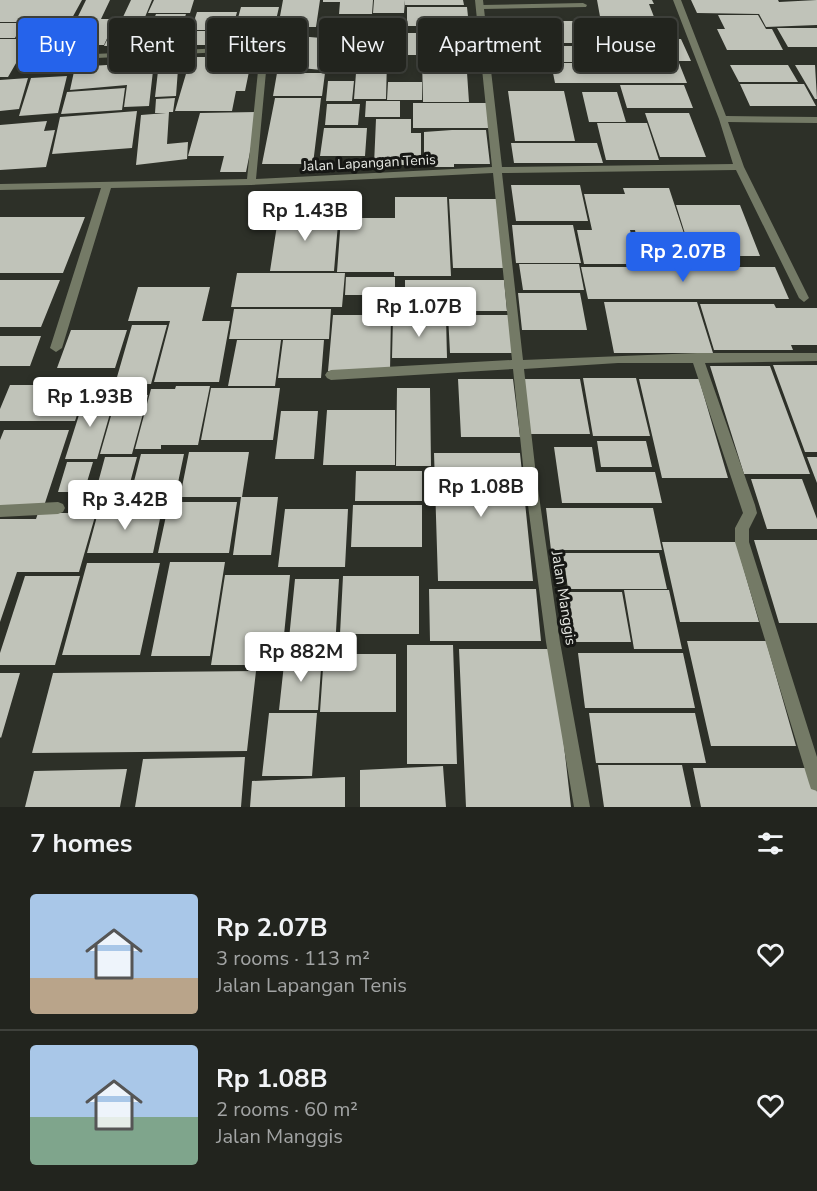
<!DOCTYPE html>
<html lang="en">
<head>
<meta charset="utf-8">
<style>
  :root { --surface:#22241e; --page:#2e302b; --text:#f1f3f6; --muted:#a2a4a4; --line:#3f413c; --accent:#2563eb }
  body { margin:0; font-family:"Nunito Sans",sans-serif; background:var(--page); color:var(--text); height:100vh; display:flex; flex-direction:column; font-size:22px; white-space:nowrap }
  * { box-sizing:border-box; margin:0 }
  p { font-size:20px; color:var(--muted) }
  .icon { flex:none; width:33px; height:33px; fill:none; stroke:currentColor; stroke-width:2; stroke-linecap:round; stroke-linejoin:round }
  .map { position:relative; height:807px; overflow:hidden }
  .drawer { display:flex; flex-direction:column; background:var(--surface); flex:1 }
  .drawer>* { flex:none }
  .banner { position:absolute; left:18px; top:18px; width:782px; height:54px; display:flex; gap:12px }
  .price { position:absolute; translate:-50% -51px; padding:0 14px; border-radius:6px; background:#fff; color:#222; font-size:20px; line-height:39px; filter:drop-shadow(0 2px 3px #0008) }
  .price::after { content:''; position:absolute; left:50%; top:36px; width:18px; height:14px; margin-left:-9px; background:inherit; clip-path:polygon(0 0,100% 0,50% 100%) }
  .price.on { background:var(--accent); color:#fff }
  ul { padding:0; list-style:none }
  li { display:flex; align-items:center; gap:18px; height:150px; padding:0 30px }
  li+li { border-top:2px solid var(--line) }
  li span { display:grid; place-items:center; flex:none; width:168px; height:120px; border-radius:6px; color:#555 }
  li>.icon { margin-inline-start:auto }
  span .icon { width:72px; height:72px; fill:#fffc; stroke-width:1 }
  li b { font-size:26px }
  h2 { display:flex; justify-content:space-between; align-items:center; height:72px; padding:0 30px; font-size:26px }
  .chip { padding:0 21px; border-radius:6px; background:var(--surface); box-shadow:0 3px 9px #0003,0 0 0 2px var(--line); font-size:21px; line-height:54px }
  .chip.on { background:var(--accent); color:#fff }
  .map>svg:first-child { display:block }
  .building { fill:#c0c3b9 }
  .lines { fill:none; stroke-linecap:round; stroke-linejoin:round }
  .lane { fill:#747a66; fill-rule:evenodd }
  .street { fill:#747a66; fill-rule:evenodd }
  .labels { text-anchor:middle; dominant-baseline:central; stroke-width:6; stroke-linejoin:round; paint-order:stroke }
  .far-street-label { font-size:14px; fill:#e5e7e2; stroke:#161714 }
  .street-label { font-size:15px; fill:#e5e7e2; stroke:#161714 }
</style>
</head>
<body>
<div class="map">
<svg width="817" height="807" viewBox="0 0 817 807">
  <rect width="100%" height="100%" fill="#2d3028"/>
  <!-- building -->
  <path class="building" d="M0,0H82L66,29H29L33,22H0Z
    M86,0H110L101,19H116L104,45H64Z
    M131,0H152L145,17H123Z
    M154,0H194L190,13H148Z
    M283,0H320L316,27H278Z
    M323,0H373L372,14H339L340,2H323Z
    M374,0H405L404,13H373Z
    M405,0H463L464,5H405Z
    M597,0H652L654,4H649L656,22H601Z
    M691,0H778L779,2L817,0V25L766,27L759,14L697,13Z
    M241,7H279L274,29H235Z
    M407,7H467L469,26H407Z
    M197,12H237L232,30H191Z
    M156,14H186L177,40H145Z
    M718,15H758L766,29H772L783,50H727L717,29H725Z
    M118,18H153L141,46H104Z
    M531,21H598L604,43H535Z
    M0,23H23L15,38H0Z
    M777,28H817V47H788Z
    M186,31H225L221,45H181Z
    M227,31H273L270,46H223Z
    M37,32H68L55,56H23Z
    M387,33H467L469,55H386Z
    M286,35L345,40L332,71L270,65Z
    M0,39H30L8,77H0Z
    M609,39H681L691,61H616Z
    M508,46H599L604,62H511Z
    M191,57H252L245,91H236L232,111H175Z
    M422,58H466L469,102H423Z
    M357,60H387L386,99H354Z
    M154,62L149,106L124,107L127,85L70,90L75,67Z
    M551,63H679L687,83H555Z
    M730,65H788L798,82H739Z
    M795,65H815L817,99H815Z
    M178,69L176,96L155,97L158,71Z
    M277,73H325L322,96H273Z
    M67,76L58,113L19,116L31,78Z
    M28,78L19,109L0,111V80Z
    M328,81H354L352,101H326Z
    M388,82H422V100H387Z
    M740,84H804L816,106H750Z
    M620,85H684L693,108H627Z
    M125,88L122,110L61,114L67,92Z
    M508,91H564L575,141H515Z
    M582,92H617L626,122H589Z
    M175,98L173,112H169L167,144L188,142L187,159L136,165L141,115L166,113H155L156,99Z
    M275,98H321L313,164H262Z
    M366,101H400V117H365Z
    M413,103H487L490,128H413Z
    M327,104H360L358,125H325Z
    M137,111L132,148L52,154L60,117Z
    M258,112L246,172H220L224,156H188L200,113Z
    M645,113H689L706,157H660Z
    M376,119H411V133H421V165H374Z
    M47,121L44,131L55,130L46,167L0,170V125Z
    M597,123H647L659,160H606Z
    M324,128H367L365,156H320Z
    M452,130H486L490,164H454V167H424V132Z
    M511,143H597L603,163H514Z
    M511,185H580L588,221H516Z
    M623,188H669L694,264H641L635,240H637L635,230H630L639,264H584L577,230H592L584,194H625Z
    M395,197H447L451,276H394V272H337L341,218H395Z
    M449,199H497L505,268H453Z
    M676,205H740L760,256H692Z
    M279,212H339L334,271H270Z
    M0,217H85L63,273H0Z
    M512,225H573L581,263H516Z
    M519,264H579L584,290H523Z
    M581,267H775L789,299H588Z
    M237,273H345L342,307H231Z
    M346,277H395V295H345Z
    M0,280H60L41,327H0Z
    M405,280H504L507,311H405Z
    M138,287H210L202,321H230L219,382H154L170,321H128Z
    M518,293H580L587,330H522Z
    M604,302H697L713,353H614Z
    M700,304H774L776,308H817V345H791L793,350H714Z
    M234,309H331L329,339H229Z
    M333,315H391L390,371H328Z
    M448,315H510L514,353H450Z
    M393,317H446L447,358H392Z
    M132,325H167L151,384H115Z
    M71,330H127L115,368H57Z
    M0,336H41L30,366H0Z
    M237,340H281L275,386H228Z
    M283,340H324L321,378H278Z
    M773,365H817V452H805Z
    M710,366H770L810,474H744Z
    M583,378H636L650,436H593Z
    M458,379H513L520,437H461Z
    M524,379H580L590,434H530Z
    M639,379H699L728,478H662Z
    M10,385H87L75,421H0V409Z
    M176,386H210L198,445H161V449H135L151,389H175Z
    M211,388H280L273,440H201Z
    M397,388H430L431,466H396Z
    M117,395H148L132,454H100Z
    M85,396H115L97,459H65Z
    M327,410H395V465H323Z
    M281,411H318L314,459H275Z
    M4,430H69L44,506H0V440Z
    M597,441H646L652,467H601Z
    M554,447H592L596,472H655L662,503H562Z
    M189,452H249L242,497H180Z
    M434,453H520L533,581H438Z
    M141,454H184L175,497H130Z
    M105,457H137L124,505H92Z
    M807,457H817V483Z
    M67,462H93L84,492H58Z
    M356,471H422V501H355Z
    M751,479H802L817,519V529H767Z
    M241,497H278L271,555H233Z
    M169,502H237L229,553H158Z
    M353,505H422V547H351Z
    M546,508H653L662,550H551Z
    M99,509H162L153,553H87Z
    M285,509H348L345,567H278Z
    M38,513H96L79,572H17L0,622V519H36Z
    M754,540H817V623H779Z
    M662,542H736L759,622H680Z
    M563,553H659L667,589H568Z
    M170,562H225L210,656H151Z
    M87,563H160L140,655H62Z
    M225,575H290L281,665H211Z
    M25,576H80L55,665H0V653Z
    M343,576H419V634H340Z
    M295,579H339L335,649H288Z
    M429,589H536L541,641H430Z
    M624,590H669L682,649H634Z
    M559,592H622L631,642H565Z
    M687,641H766L796,746H711Z
    M407,645H453L457,764H407Z
    M459,649H553L571,807H466Z
    M578,653H683L695,708H585Z
    M324,654H396V712H320Z
    M285,655H322L318,710H279Z
    M256,671L247,751L32,753L53,673Z
    M0,673H20L1,738L0,737Z
    M269,713H317L312,776H262Z
    M589,713H695L706,763H596Z
    M245,757L241,807H135L143,759Z
    M598,765H682L691,807H604Z
    M443,766L446,807H360V770Z
    M693,768H810L817,792V807H701Z
    M127,769L120,807H25L34,771Z
    M345,777V807H250L252,781Z"/>
  <g class="lines">
    <!-- lane -->
    <path class="lane" d="M583,3L587,5L586,7L482,9L478,7L482,5Z"/>
    <!-- street -->
    <path class="street" d="M475,0H483L502,167L733,164L719,119L673,0H681L726,116L817,117V123L728,122L744,167L809,298L804,302L799,298L736,170L502,173L523,360L697,353H817V361L705,363L755,505L757,513L749,529V542L817,757V791L811,789L809,783L735,542V528L743,513L693,363H618L524,369L536,475L560,642L590,807H574L546,642L524,475L513,369L331,380L327,378L325,375L327,372L331,370L512,360L493,173L251,185L111,188L62,348L56,352L50,348L101,188L0,190V184L247,179L259,61L256,53L245,51L33,61L29,59L30,57L245,47L262,49L267,61L256,179L492,167Z
      M58,502L63,504L65,508L63,512L58,514L0,517V505Z"/>
  </g>
  <g class="labels">
    <!-- far-street labels -->
    <g class="far-street-label">
      <text transform="translate(369 163) rotate(-3)">Jalan Lapangan Tenis</text>
    </g>
    <!-- street labels -->
    <g class="street-label">
      <text transform="translate(564 598) rotate(81)">Jalan Manggis</text>
    </g>
  </g>
</svg>
<b class="price" style="left:305px;top:242px">Rp 1.43B</b>
<b class="price on" style="left:683px;top:283px">Rp 2.07B</b>
<b class="price" style="left:419px;top:338px">Rp 1.07B</b>
<b class="price" style="left:90px;top:428px">Rp 1.93B</b>
<b class="price" style="left:481px;top:518px">Rp 1.08B</b>
<b class="price" style="left:125px;top:531px">Rp 3.42B</b>
<b class="price" style="left:301px;top:683px">Rp 882M</b>
<div class="banner">
<a class="chip on">Buy</a>
<a class="chip">Rent</a>
<a class="chip">Filters</a>
<a class="chip">New</a>
<a class="chip">Apartment</a>
<a class="chip">House</a>
</div>
</div>
<section class="drawer">
<h2>7 homes<svg class="icon" aria-label="filters" viewBox="0 0 24 24"><path d="M4 7h16M4 17h16"/><circle cx="9" cy="7" r="2"/><circle cx="15" cy="17" r="2"/></svg></h2>
<ul>
<li><span style="background:linear-gradient(#a9c7e8 70%,#b9a48a 0)"><svg class="icon" aria-label="home" viewBox="0 0 24 24"><path d="M3 11l9-7 9 7M6 9v11h12V9"/></svg></span><div><b>Rp 2.07B</b><p>3 rooms · 113 m²</p><p>Jalan Lapangan Tenis</p></div><svg class="icon" aria-label="heart" viewBox="0 0 24 24"><path d="M12 20l-8-8c-3-5 5-10 8-4 3-6 11-1 8 4z"/></svg></li>
<li><span style="background:linear-gradient(#a9c7e8 60%,#7fa58c 0)"><svg class="icon" aria-label="home" viewBox="0 0 24 24"><path d="M3 11l9-7 9 7M6 9v11h12V9"/></svg></span><div><b>Rp 1.08B</b><p>2 rooms · 60 m²</p><p>Jalan Manggis</p></div><svg class="icon" aria-label="heart" viewBox="0 0 24 24"><path d="M12 20l-8-8c-3-5 5-10 8-4 3-6 11-1 8 4z"/></svg></li>
</ul>
</section>
</body>
</html>
